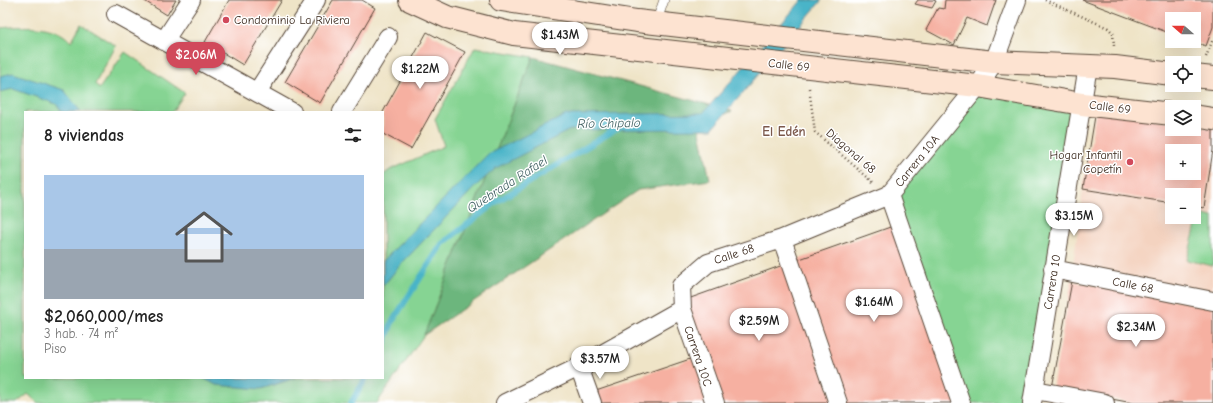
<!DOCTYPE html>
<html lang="es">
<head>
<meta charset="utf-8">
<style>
  :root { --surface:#fff; --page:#f2f2f2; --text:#222; --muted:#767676; --accent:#d1495b }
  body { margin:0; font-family:"Comic Neue",sans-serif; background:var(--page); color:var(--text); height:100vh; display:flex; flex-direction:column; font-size:15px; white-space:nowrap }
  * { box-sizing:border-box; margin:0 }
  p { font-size:13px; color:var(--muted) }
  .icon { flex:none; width:22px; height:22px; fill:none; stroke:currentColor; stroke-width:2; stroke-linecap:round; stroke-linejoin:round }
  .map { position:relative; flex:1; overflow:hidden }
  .sheet { position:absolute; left:24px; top:111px; width:360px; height:268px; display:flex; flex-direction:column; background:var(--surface); border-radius:0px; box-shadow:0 4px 16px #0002 }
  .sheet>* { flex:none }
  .needle { width:26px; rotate:290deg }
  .fabs { position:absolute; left:1165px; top:12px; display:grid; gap:8px }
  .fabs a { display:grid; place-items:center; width:36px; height:36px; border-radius:0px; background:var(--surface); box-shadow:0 4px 16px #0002; font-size:20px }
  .price { position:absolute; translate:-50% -34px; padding:0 9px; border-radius:14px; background:#fff; color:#222; font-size:13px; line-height:26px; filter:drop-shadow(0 1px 2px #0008) }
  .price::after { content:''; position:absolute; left:50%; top:24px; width:12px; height:9px; margin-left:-6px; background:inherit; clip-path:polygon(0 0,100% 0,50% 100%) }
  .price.on { background:var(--accent); color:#fff }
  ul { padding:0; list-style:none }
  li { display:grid; align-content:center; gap:8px; height:212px; padding:0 20px }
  li span { display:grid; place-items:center; height:124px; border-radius:0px; color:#555 }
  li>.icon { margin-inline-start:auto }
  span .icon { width:72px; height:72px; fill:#fffc; stroke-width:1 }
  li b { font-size:17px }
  h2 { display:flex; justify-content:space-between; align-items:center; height:48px; padding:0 20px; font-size:17px }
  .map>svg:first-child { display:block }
  .built { fill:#f4d3c0 }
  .green { fill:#86d493; stroke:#607f58 }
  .forest { fill:#6cb67d; stroke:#54704e }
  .water { fill:#4ab4c8; stroke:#426f73 }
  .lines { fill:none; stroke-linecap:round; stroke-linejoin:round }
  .stream { stroke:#4ab4c8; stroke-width:6 }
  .building { fill:#f6b0a1; fill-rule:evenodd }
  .lane-casing { stroke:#564637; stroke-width:10 }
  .street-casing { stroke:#564637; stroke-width:20 }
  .secondary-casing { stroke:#564637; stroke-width:24 }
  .path { stroke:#564637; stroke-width:2.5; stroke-dasharray:1 3; stroke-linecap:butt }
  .lane { stroke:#fff; stroke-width:9 }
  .street { stroke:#fff; stroke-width:18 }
  .secondary { stroke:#fde3d1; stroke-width:22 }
  .poi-dot { fill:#d1495b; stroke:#fff; stroke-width:1.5 }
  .labels { text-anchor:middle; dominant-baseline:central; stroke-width:3; stroke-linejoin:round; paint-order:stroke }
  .poi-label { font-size:12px; fill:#3b2a1e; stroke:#fff; text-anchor:start }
  .street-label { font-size:12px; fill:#3b2a1e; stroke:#fff }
  .water-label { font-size:13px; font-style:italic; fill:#416162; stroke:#fff }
  .neighbourhood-label { font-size:13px; font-weight:bold; fill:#7c594c; stroke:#fff }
</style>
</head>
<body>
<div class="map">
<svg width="1213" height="403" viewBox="0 0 1213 403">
  <rect width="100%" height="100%" fill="#fff"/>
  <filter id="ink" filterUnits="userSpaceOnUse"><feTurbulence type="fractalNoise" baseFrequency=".025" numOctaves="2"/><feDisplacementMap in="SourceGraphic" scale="8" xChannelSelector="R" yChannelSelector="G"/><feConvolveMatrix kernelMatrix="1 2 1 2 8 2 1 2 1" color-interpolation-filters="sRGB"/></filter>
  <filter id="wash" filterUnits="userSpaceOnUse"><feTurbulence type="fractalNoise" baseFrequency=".012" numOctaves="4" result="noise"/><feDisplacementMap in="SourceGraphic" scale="16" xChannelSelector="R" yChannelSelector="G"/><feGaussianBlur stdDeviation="0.9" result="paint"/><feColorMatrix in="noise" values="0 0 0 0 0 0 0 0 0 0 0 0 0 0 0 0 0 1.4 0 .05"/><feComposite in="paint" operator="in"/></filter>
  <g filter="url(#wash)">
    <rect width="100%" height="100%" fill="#efe4c7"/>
    <!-- built -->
    <path class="built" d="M1213,150V295L1073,266L1083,189L1172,203V217H1194V206L1203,208Z"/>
    <!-- green -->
    <path class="green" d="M81,24L116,46L95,84L99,89L125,52L185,93L172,112H25V378H383V175L390,170L444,146L435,119L475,47L533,57L424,335L377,403H38L28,394L17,403H0V28C23,26 55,23 71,42Z
      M978,86L1082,104L1032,403H961L889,195Z
      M1199,214L1213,217V266L1187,260Z"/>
    <!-- forest -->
    <path class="forest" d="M533,57L732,111L699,127L710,180L638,190L424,335Z"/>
    <!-- water -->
    <path class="water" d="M802,0H822L712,129L570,130L496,168L476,186L402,263L383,286V261L488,154L566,115L703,113Z
      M13,73L64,90L81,112H62L56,104L13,89L0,92V76Z
      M203,378H295L261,389L216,385Z"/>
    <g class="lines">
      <!-- stream -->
      <path class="stream" d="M383,347L392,322L442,244L496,202L621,126
        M351,403L366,378"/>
    </g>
    <g id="blocks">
      <!-- building -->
      <path class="building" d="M143,0H176L167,15Z
        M229,0H282L243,65L205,42Z
        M333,0H362L375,8L320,103L285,82Z
        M918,0H933L936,1L932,8L915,4Z
        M945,0H996L987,26L967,18L954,45L926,30L938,8L944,9Z
        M1082,0H1213V27L1206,46L1194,42V19H1172V34Z
        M427,32L465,52L411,149L383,134V112Z
        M1096,110L1172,122V129H1194V126L1213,128V150L1204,208L1194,206V195H1172V203L1083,189ZM1172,151H1194V173H1172Z
        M896,225L957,403H842L794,261Z
        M786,264L834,403H720L685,300Z
        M1072,281L1213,307V403H1133L1052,388Z
        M696,357L712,403H597L593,392Z"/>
    </g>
  </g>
  <g filter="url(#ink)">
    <use href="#blocks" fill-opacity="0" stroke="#564637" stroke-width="1"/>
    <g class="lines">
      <defs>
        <path id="lane" d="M656,23L664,0"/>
        <path id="street" d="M116,14L292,112
          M164,41L191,0
          M257,92L316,0
          M342,112L388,37
          M889,195L961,403
          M782,239L838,403
          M1053,269L1213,301
          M682,309L715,403
          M579,367L592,403
          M1035,390L1105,403
          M505,403L579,367L682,309L681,286L708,263L782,239L889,195L978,86L994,62L1017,0
          M1032,403L1088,66"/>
        <path id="secondary" d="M410,0L447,17L514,34L978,86L1082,104L1172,114
          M501,0L637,21L994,62L1115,67L1172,74
          M1194,76L1213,78
          M1194,116L1213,119"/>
      </defs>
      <!-- lane casing -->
      <use href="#lane" class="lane-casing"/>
      <!-- street casing -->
      <use href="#street" class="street-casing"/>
      <!-- secondary casing -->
      <use href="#secondary" class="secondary-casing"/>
      <!-- path -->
      <path class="path" d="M1045,0L1108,28L1113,33L1114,46
        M1206,57L1213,39
        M809,88L815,132L873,182"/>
      <!-- lane -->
      <use href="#lane" class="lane"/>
      <!-- street -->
      <use href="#street" class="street"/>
      <!-- secondary -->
      <use href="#secondary" class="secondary"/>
    </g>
  </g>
  <!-- markers -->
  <g class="poi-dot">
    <circle cx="226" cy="20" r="4"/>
    <circle cx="1130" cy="162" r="4"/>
  </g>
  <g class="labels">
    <!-- poi labels -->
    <g class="poi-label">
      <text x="234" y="20">Condominio La Riviera</text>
      <text x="1122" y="155" text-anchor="end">Hogar Infantil<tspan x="1122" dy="14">Copetín</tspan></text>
    </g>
    <!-- street labels -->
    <g class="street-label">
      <text transform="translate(789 65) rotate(6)">Calle 69</text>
      <text transform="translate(1110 107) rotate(7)">Calle 69</text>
      <text transform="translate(851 151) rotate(41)">Diagonal 68</text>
      <text transform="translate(917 161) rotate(-51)">Carrera 10A</text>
      <text transform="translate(734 254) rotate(-18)">Calle 68</text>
      <text transform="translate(1052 282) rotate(-81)">Carrera 10</text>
      <text transform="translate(1133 285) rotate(11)">Calle 68</text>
      <text transform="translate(698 356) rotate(71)">Carrera 10C</text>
    </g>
    <!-- water labels -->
    <g class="water-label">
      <text transform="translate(609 123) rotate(-1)">Río Chipalo</text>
      <text transform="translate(507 184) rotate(-33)">Quebrada Rafael</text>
    </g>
    <!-- neighbourhood labels -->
    <g class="neighbourhood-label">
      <text x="784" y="131">El Edén</text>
    </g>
  </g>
</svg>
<div class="fabs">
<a><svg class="needle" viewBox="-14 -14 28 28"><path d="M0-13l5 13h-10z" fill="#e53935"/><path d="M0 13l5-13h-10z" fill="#767676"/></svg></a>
<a><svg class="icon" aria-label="locate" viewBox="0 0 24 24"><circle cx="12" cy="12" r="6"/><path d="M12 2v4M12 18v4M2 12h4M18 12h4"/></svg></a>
<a><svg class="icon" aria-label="layers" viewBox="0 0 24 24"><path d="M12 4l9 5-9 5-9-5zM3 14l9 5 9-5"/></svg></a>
<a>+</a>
<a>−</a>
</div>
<b class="price" style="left:560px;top:56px">$1.43M</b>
<b class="price on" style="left:196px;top:76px">$2.06M</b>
<b class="price" style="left:420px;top:90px">$1.22M</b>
<b class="price" style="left:1074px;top:237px">$3.15M</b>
<b class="price" style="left:874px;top:323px">$1.64M</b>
<b class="price" style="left:759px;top:342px">$2.59M</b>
<b class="price" style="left:1136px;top:348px">$2.34M</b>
<b class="price" style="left:600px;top:380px">$3.57M</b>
<section class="sheet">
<h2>8 viviendas<svg class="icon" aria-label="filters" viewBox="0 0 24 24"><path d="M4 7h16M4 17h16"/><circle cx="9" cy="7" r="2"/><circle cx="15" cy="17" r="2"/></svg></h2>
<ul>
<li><span style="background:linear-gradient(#a9c7e8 60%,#9aa5b1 0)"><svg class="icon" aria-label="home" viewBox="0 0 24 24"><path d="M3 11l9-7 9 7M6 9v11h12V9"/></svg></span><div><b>$2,060,000/mes</b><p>3 hab. · 74 m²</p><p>Piso</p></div></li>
</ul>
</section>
</div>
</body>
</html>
